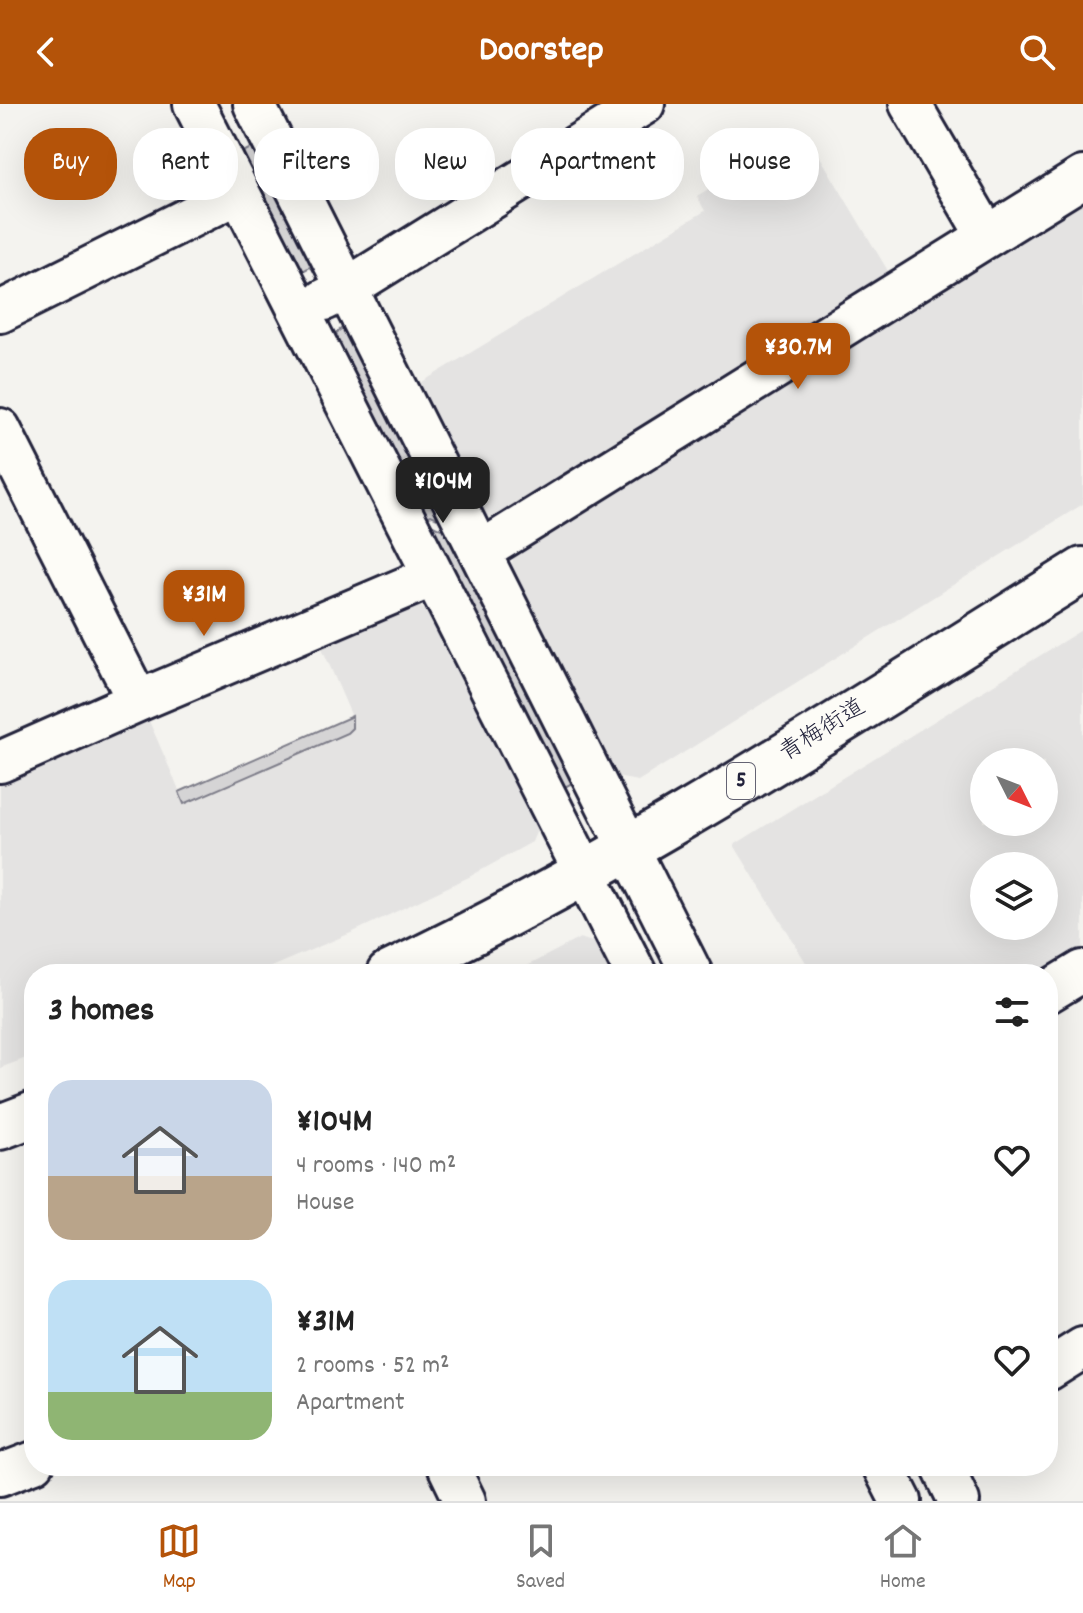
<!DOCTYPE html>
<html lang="en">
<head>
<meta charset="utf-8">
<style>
  :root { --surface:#fff; --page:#f2f2f2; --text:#222; --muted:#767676; --line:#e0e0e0; --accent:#b45309 }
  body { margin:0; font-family:Dekko,"Klee One",sans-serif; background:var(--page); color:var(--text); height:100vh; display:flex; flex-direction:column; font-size:30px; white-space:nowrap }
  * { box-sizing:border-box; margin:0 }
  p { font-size:26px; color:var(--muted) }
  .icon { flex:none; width:44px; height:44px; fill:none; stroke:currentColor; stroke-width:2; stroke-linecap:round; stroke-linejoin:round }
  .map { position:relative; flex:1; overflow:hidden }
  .sheet { position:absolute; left:24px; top:860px; width:1034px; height:512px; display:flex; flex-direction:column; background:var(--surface); border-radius:32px; box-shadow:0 8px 32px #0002 }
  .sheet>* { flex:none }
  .hud { position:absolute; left:24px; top:24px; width:1036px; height:72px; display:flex; gap:16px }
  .needle { width:52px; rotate:132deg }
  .tools { position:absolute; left:970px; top:644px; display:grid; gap:16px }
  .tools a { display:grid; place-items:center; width:88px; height:88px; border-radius:50%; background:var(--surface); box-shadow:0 8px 32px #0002; font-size:40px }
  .price { position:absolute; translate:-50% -68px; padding:0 18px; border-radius:16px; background:var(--accent); color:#fff; font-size:26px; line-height:52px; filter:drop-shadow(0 2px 4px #0008) }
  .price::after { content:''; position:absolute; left:50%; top:48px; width:24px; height:18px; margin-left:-12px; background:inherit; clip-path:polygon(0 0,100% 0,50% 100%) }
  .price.current { background:#222; color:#fff }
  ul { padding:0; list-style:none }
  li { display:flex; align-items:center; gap:24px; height:200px; padding:0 24px }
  li span { display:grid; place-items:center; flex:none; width:224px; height:160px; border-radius:24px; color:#555 }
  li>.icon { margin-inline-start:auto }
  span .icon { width:96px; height:96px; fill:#fffc; stroke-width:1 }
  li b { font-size:34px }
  h2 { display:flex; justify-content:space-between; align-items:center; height:96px; padding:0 24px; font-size:34px }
  .tag { padding:0 28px; border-radius:32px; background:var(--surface); box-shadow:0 8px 32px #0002; font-size:28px; line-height:72px }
  .tag.current { background:var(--accent); color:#fff }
  header { display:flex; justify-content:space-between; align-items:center; height:104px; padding:0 24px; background:var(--accent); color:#fff; font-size:36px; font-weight:800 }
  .tab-bar { display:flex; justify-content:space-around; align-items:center; height:112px; border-top:2px solid var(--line); background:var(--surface); font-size:22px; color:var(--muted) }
  .tab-bar a { display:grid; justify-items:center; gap:4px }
  .tab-bar .current { color:var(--accent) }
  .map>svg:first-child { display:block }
  .built { fill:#e4e3e2; fill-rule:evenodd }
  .green { fill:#d5d4d5; stroke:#7c7b88; stroke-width:2 }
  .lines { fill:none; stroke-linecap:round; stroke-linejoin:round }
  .street-casing { stroke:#22223b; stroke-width:46 }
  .primary-casing { stroke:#22223b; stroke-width:50 }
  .street { stroke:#fdfcf7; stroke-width:40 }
  .primary { stroke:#fdfcf7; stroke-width:44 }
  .labels { text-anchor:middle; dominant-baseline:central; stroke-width:7; stroke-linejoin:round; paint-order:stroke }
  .shield { fill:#fdfcf7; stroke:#646373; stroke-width:2 }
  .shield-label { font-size:22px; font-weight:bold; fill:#22223b }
  .street-label { font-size:24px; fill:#22223b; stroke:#fdfcf7 }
</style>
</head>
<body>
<header><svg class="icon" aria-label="back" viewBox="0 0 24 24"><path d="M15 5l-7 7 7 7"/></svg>Doorstep<svg class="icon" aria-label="search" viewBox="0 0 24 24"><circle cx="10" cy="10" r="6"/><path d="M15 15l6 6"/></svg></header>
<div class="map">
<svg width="1083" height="1397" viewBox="0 0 1083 1397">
  <rect width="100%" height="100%" fill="#f4f3ef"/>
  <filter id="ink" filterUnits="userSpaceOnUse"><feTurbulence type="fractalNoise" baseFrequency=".0125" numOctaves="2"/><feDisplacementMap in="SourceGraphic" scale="16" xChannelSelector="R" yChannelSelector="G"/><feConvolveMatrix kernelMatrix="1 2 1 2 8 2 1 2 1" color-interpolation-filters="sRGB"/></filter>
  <g filter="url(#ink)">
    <!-- built -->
    <path class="built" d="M804,26L891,172L500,416L484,411L417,281L705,107L697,92Z
      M1083,91V400L638,677L616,673L511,462L516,444Z
      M413,497L426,507L537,726L532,738L469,773L351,829L254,870H34V951L0,964V675L146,610L180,688L352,613L319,537Z
      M1083,525V848L1047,870H813L734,741ZM984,658H1044V718H984ZM984,762H1044V822H984Z
      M580,834L595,839L610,870H511Z"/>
    <!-- green -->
    <path class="green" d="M261,39L314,156L312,162L301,168L233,53Z
      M343,223L349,224L442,416L431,411L418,417L331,234Z
      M455,418L576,677L565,683L559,681L427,433L431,420L441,425Z
      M352,612V624L347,629L184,700L179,688Z"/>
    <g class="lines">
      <defs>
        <path id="street" d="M194,0L636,870
          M254,0L692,870
          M910,0L987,132
          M324,196L346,185L644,0
          M0,208L239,89
          M0,325L138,597
          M480,448L1083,73
          M0,658L138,597L433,472
          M1048,888L1083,867
          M1048,1266L1083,1244
          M448,1362L465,1397
          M883,1362L901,1397
          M942,1362L959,1397
          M0,1371L34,1358"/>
        <path id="primary" d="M389,870C631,755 856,607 1083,466
          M0,1023L34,1010"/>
      </defs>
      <!-- street casing -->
      <use href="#street" class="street-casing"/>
      <!-- primary casing -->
      <use href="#primary" class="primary-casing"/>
      <!-- street -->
      <use href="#street" class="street"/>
      <!-- primary -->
      <use href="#primary" class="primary"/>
    </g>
  </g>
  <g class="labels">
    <!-- shield labels -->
    <rect class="shield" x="727" y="659" width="28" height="36" rx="6"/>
    <g class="shield-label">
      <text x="741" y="677">5</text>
    </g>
    <!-- street labels -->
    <g class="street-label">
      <text transform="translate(823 627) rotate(-32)">青梅街道</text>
    </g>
  </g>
</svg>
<div class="tools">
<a><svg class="needle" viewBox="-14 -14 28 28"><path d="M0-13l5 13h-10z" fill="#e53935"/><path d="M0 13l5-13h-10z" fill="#767676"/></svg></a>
<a><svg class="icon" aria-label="layers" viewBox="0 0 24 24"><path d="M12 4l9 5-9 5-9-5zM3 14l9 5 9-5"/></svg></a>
</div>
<b class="price" style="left:798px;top:287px">¥30.7M</b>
<b class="price current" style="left:443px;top:421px">¥104M</b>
<b class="price" style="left:204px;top:534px">¥31M</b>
<div class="hud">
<a class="tag current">Buy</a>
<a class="tag">Rent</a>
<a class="tag">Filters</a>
<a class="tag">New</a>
<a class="tag">Apartment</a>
<a class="tag">House</a>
</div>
<section class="sheet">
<h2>3 homes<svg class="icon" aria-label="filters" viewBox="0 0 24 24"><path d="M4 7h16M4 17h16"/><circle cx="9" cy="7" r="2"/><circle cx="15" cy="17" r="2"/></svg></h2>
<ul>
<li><span style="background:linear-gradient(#c9d6e8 60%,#b9a48a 0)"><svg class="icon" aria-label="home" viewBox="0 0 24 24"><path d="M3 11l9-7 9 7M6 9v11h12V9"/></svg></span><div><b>¥104M</b><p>4 rooms · 140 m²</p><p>House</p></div><svg class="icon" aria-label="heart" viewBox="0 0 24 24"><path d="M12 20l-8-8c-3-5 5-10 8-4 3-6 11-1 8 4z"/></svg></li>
<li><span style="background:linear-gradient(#bfe0f5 70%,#8fb573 0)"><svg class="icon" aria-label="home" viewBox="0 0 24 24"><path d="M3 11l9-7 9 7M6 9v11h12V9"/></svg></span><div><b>¥31M</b><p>2 rooms · 52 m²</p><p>Apartment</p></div><svg class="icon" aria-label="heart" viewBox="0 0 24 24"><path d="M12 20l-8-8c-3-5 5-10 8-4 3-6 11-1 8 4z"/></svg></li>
</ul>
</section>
</div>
<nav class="tab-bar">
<a class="current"><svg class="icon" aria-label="map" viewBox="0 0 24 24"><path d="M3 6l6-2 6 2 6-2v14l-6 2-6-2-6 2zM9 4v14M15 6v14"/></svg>Map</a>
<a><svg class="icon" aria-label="saved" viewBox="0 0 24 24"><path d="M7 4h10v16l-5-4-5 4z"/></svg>Saved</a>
<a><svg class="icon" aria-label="home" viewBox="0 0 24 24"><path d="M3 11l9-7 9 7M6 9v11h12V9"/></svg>Home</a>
</nav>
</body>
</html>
